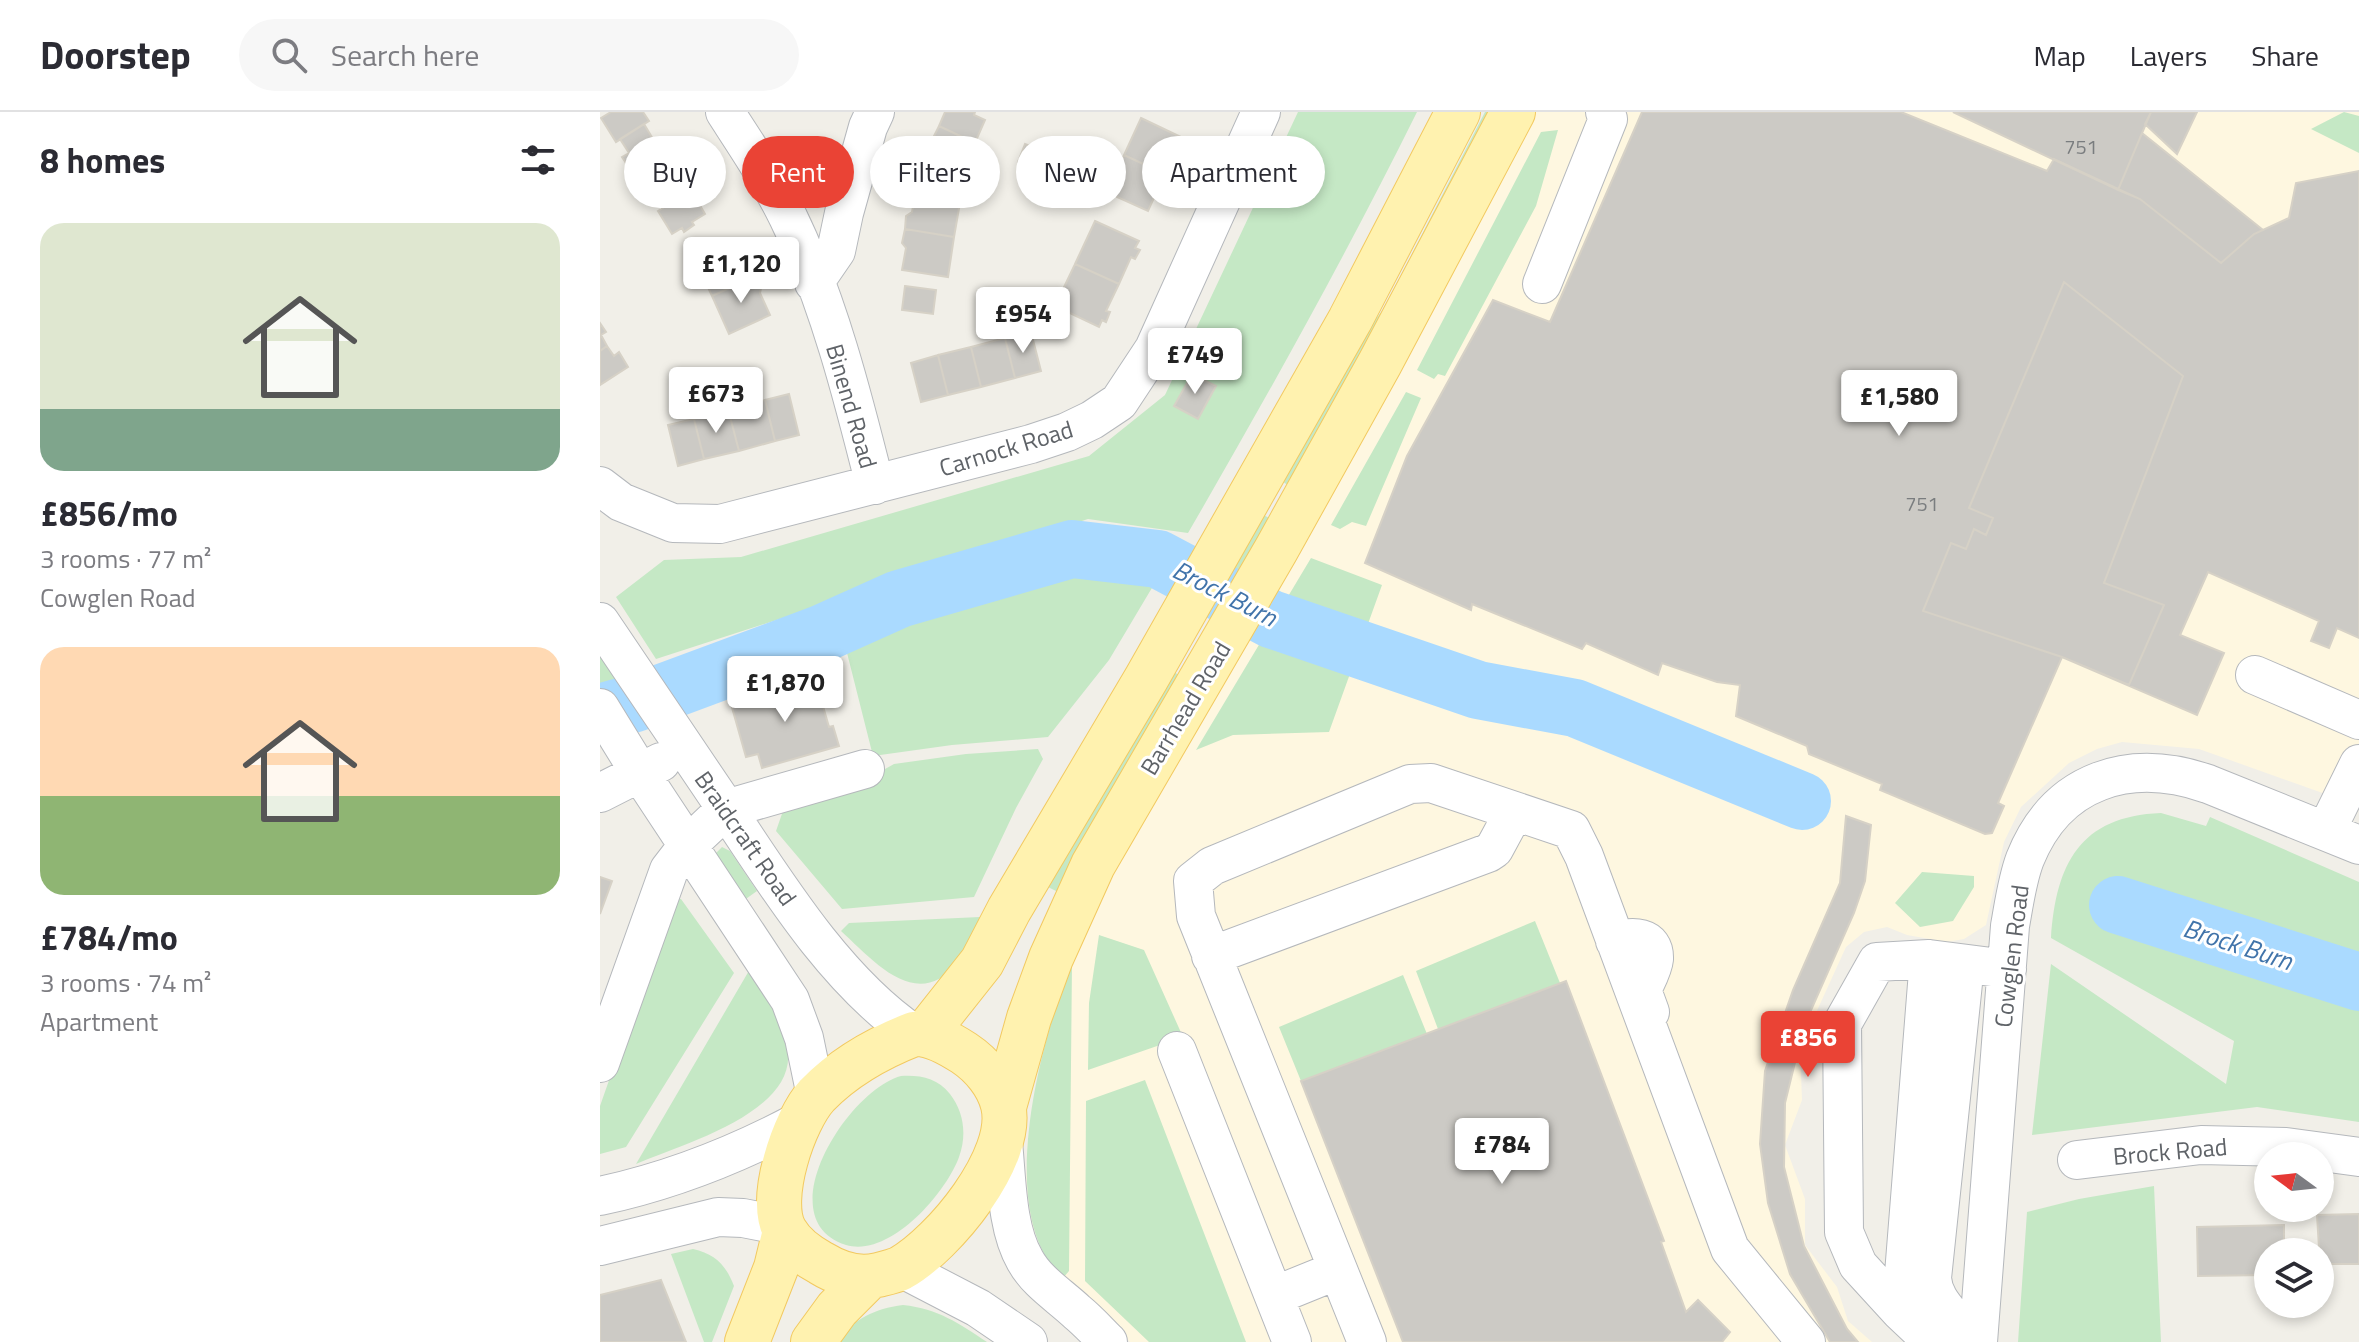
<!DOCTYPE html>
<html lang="en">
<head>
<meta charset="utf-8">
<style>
  :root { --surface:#fff; --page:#f7f7f7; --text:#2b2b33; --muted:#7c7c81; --line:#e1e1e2; --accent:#ea4335 }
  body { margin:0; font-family:"Titillium Web",sans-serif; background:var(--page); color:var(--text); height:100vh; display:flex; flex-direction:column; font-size:30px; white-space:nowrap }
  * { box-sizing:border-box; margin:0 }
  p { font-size:26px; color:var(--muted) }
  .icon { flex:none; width:44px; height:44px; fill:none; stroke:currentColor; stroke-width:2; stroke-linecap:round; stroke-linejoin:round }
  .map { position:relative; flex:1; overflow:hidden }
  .details { display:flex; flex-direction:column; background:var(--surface); width:600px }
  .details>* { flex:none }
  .top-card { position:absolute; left:24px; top:24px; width:760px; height:72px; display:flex; gap:16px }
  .needle { width:52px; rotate:285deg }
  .tools { position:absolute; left:1654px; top:1030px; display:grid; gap:16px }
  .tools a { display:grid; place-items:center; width:80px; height:80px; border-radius:50%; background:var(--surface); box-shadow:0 4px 12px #0003; font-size:40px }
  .price { position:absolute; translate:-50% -68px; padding:0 18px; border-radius:8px; background:#fff; color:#222; font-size:26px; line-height:52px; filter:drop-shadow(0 2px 4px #0008) }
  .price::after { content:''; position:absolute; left:50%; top:48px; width:24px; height:18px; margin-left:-12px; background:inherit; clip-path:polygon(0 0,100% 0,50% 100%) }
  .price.active { background:var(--accent); color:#fff }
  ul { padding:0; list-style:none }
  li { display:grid; align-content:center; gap:16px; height:424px; padding:0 40px }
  li span { display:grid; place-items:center; height:248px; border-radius:24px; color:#555 }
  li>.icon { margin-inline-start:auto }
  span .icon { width:144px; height:144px; fill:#fffc; stroke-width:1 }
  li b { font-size:34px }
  h2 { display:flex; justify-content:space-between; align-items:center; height:96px; padding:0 40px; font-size:34px }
  .tag { padding:0 28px; border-radius:36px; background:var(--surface); box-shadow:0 4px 12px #0003; font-size:28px; line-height:72px }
  .tag.active { background:var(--accent); color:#fff }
  header { display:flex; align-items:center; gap:48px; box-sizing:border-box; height:112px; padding:0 40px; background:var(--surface); border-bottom:2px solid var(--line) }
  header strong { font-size:38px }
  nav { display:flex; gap:44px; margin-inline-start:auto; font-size:28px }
  .search { width:560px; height:72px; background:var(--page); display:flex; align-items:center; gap:20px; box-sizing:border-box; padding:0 28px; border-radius:44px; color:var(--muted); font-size:30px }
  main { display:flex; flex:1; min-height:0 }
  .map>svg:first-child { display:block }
  .commercial { fill:#fef7e0 }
  .green { fill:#c5e8c5 }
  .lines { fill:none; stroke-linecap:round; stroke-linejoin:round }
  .river { stroke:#aadaff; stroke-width:58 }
  .building { fill:#cccac5; stroke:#d6d1c6; stroke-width:2 }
  .minor-casing { stroke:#b5b8bc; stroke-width:40 }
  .major-casing { stroke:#f2c960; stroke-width:46 }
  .minor { stroke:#fff; stroke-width:38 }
  .major { stroke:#fff2af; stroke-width:44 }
  .labels { text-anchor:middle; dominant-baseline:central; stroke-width:6; stroke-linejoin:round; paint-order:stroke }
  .number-label { font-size:20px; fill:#7a7d7f }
  .street-label { font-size:24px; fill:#5f6368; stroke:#fff }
  .water-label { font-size:26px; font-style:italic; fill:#4174aa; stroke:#fff }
</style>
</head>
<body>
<header>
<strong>Doorstep</strong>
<div class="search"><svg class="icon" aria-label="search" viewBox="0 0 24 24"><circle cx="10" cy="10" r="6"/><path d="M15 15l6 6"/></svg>Search here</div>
<nav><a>Map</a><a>Layers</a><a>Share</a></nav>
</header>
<main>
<section class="details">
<h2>8 homes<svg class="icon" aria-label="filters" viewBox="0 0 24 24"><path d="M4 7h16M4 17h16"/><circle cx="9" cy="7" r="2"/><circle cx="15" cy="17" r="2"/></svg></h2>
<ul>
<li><span style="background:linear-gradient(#dfe7d0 75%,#7fa58c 0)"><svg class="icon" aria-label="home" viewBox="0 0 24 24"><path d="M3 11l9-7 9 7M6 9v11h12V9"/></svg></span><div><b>£856/mo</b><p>3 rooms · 77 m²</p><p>Cowglen Road</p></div></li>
<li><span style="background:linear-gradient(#ffd9b3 60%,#8fb573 0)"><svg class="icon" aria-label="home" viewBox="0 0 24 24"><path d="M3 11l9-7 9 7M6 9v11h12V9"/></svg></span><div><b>£784/mo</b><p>3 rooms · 74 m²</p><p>Apartment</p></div></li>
</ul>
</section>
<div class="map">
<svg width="1759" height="1230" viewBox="0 0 1759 1230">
  <rect width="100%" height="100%" fill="#f1efe8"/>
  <!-- commercial -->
  <path class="commercial" d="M924,0H1759V694L1599,637L1522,630L1497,637L1469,651L1421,695L1404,730L1386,813L1364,827L1347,830L1307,823L1287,815L1264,820L1246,835L1200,936L1202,988L1185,1033L1205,1087V1133L1237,1175L1248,1209L1272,1230H530L458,1161L444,1140L432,1113L426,1075L428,1025L442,947L462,876L501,777Z"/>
  <!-- green -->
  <path class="green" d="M698,0H817C746,143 668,283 588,421L488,407L56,547L16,485L64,448L141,445L489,344L565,283Z
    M885,0H889L691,375L675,365L735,256L783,198Z
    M1744,0L1759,4V41L1711,17Z
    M958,18L936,94L845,264L838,262L834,267L817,258L941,20Z
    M806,280L821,286L766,414L752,410L740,417L731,413Z
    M656,399L671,407L637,467L622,459Z
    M470,446L562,459L509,548L448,625L352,633L273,644L243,525L298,497L342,486L452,448Z
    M711,446L782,473L729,620L633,623L596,638Z
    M0,543L21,575L8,584L0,572Z
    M568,557L581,564L458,780L444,773Z
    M438,637L443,647L416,696L374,785L242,797L176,719L184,696L260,671L294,652L366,642Z
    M1561,701L1606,714L1610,705L1759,770V1010L1657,995L1432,1023L1451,852L1626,972L1634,929L1451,826C1456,752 1480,704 1561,701Z
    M122,735L130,739L157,779L143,789L115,742Z
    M1322,760L1374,764V775L1353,809L1320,815L1295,791Z
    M76,787H81L134,861L26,1035L0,1042V994L71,792Z
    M380,805C373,819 368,838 358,850C317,902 273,848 241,819L249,811Z
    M935,809L960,871L838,917L816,859Z
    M499,823L544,838L583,925L488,958L489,891Z
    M472,850L469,1159L463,1166C392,1102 442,925 472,850Z
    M150,857C165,883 186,910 188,941C193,1002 80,1033 36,1052Z
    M803,863L827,922L701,969L679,915Z
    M301,964C321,963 337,966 350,982C364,1000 367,1023 359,1045C346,1081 290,1146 246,1133C166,1107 248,978 301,964Z
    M545,968L646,1230H549L485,1169L486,989Z
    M1554,1074L1561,1230H1418L1427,1100L1479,1087Z
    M93,1137C115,1142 126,1153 134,1174L112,1230H104L71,1142Z
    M303,1193C339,1197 358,1211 387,1230H237C255,1206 274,1197 303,1193Z"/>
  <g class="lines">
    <!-- river -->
    <path class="river" d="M0,601L35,591L221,522L299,487L472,437L558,447L671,507L878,578L975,596L1202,689
      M1518,793L1759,870"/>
  </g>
  <!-- building -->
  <path class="building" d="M11,0H43L49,9L16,30L1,6Z
    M345,0H375L374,3L385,8L375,31L339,14Z
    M1042,0H1301L1447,59L1454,47L1540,87L1621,151L1654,122L1689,106L1696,71L1759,59V526L1737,516L1729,536L1711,529L1719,509L1608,460L1580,523L1624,541L1597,603L1462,545L1398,691L1404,694L1392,721L1385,722L1280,678L1282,672L1209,642L1207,634L1136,604L1140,573L1117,570L1062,551L1058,563L986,531L982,537L872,492L871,498L765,451L807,344L893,188L950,210Z
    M1353,0H1551L1518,78Z
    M1551,0H1597L1577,42L1545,12Z
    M541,6L583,26L573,46L575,52L569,64L524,43Z
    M44,12L65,47L35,65L22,45L29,41L20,27Z
    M339,14L375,31L363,55L327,38Z
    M1542,21L1663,118L1654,122L1621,151L1540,87L1518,78Z
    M425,32L442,39L435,57L418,50Z
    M524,43L569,64L563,77L557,79L548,99L506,80Z
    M65,47L86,81L62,96L54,82L47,86L35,65Z
    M91,78L105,102L92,110L94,113L84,120L82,116L72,122L58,99Z
    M316,78L361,85L354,125L305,117L306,104L312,100Z
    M495,109L539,129L535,136L540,138L535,147L531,145L519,172L475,152Z
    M305,117L354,125L348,165L302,158L306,136L302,131Z
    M136,128L156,164L112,184L95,148Z
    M475,152L519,172L506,199L510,200L506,210L502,208L499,215L455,194Z
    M156,164L161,176L160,181L170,203L129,222L112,184Z
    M1464,170L1583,264L1504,471L1564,493L1529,573L1462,545L1323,499L1351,431L1366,437L1374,417L1386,423L1393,406L1369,396Z
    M305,174L336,178L333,202L302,198Z
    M0,211L6,220L1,223L7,234L0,239Z
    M431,220L441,259L415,266L405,226Z
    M405,226L415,266L381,275L371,235Z
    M7,234L14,244L19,240L28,255L0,273V239Z
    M371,235L381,275L348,283L338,243Z
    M338,243L348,283L321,290L311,251Z
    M592,262L616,274L598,307L574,294Z
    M189,282L199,323L175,329L165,288Z
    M165,288L175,329L139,339L128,297Z
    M128,297L139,339L104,347L94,307Z
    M94,307L104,347L78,354L68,313Z
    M214,563L229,615L233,614L239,634L162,656L158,642L146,645L131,592L189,574V571Z
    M1246,704L1271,713L1265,769L1254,801L1204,914L1185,991L1184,1055L1204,1134L1247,1217L1258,1230H1230L1190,1162L1168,1091L1160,1032L1165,959L1193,878L1240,771Z
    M0,765L12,769L0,802Z
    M966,869L1064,1129L1061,1130L1086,1200L1098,1188L1130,1220L1122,1230H803L701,969Z
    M1759,1102V1152H1720L1717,1103Z
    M1684,1113V1140H1668V1163L1598,1164L1597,1115Z
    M61,1168L86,1230H0V1183Z"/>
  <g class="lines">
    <defs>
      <path id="minor" d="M125,0C147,34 170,68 188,105C228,187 253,285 275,373
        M214,171L236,139L244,101L268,15L275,0
        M942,172L1008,7L1005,0
        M0,374L21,390L73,411L120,412L431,332L467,320L492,308L519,290L554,237L661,0
        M0,510C42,573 85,635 127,698C178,775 237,870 314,922
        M1655,563L1759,608
        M0,596L40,661L190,888L204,926L216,984
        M0,681L61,650
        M1726,719L1759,652
        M1015,829C1032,824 1055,823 1054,847C1053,857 1046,869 1042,878L1050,900
        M611,844L888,741L894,737L914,700
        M1365,852L1332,1166C1334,1194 1360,1206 1368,1230
        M577,939L692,1230
        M0,951L69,758L89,732L126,697L265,657
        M402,1021C407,1060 405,1114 425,1148C437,1170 459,1183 477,1200C488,1209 498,1220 508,1230
        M1477,1048L1601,1033L1686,1035L1759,1045
        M0,1084C70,1069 134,1044 198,1010
        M0,1134L118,1105L143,1106L183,1114
        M301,1156L378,1196L428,1230
        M674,1184L738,1158
        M1301,1200L1329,847
        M767,1230L596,804L593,769L612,754L810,672L831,671L971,718L984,744L1130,1137L1206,1230
        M1333,1230L1301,1200L1258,1153L1244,1120L1242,912L1277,850L1329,847L1407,857
        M1378,1230L1410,814C1414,792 1417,768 1425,747C1457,667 1530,645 1608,672L1759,733"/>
      <path id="major" d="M314,922C331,921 350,932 364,941C382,953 398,972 403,993C416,1045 343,1132 301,1156C295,1159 286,1161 278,1163C258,1168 239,1162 221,1151C208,1144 193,1133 185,1119C167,1087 194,1008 217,983C245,954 278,936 314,922Z
        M325,922L382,850L409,798L546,567L750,208L858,0
        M404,995L429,906L451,846L493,753L676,438L780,251L913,0
        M147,1230L176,1156L185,1119
        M213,1230L237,1197L268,1166"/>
    </defs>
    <!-- minor casing -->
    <use href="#minor" class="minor-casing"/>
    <!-- major casing -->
    <use href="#major" class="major-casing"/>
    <!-- minor -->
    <use href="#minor" class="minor"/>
    <!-- major -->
    <use href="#major" class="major"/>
  </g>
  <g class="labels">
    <!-- number labels -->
    <g class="number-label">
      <text x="1481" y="34">751</text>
      <text x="1322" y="391">751</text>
    </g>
    <!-- street labels -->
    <g class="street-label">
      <text transform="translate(252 294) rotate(74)">Binend Road</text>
      <text transform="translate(406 336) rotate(-17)">Carnock Road</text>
      <text transform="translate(585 596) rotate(-59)">Barrhead Road</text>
      <text transform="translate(146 726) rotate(55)">Braidcraft Road</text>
      <text transform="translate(1411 844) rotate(-83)">Cowglen Road</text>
      <text transform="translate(1570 1039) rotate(-5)">Brock Road</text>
    </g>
    <!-- water labels -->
    <g class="water-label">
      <text transform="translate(625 481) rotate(27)">Brock Burn</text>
      <text transform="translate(1638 832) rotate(18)">Brock Burn</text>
    </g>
  </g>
</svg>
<div class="tools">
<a><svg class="needle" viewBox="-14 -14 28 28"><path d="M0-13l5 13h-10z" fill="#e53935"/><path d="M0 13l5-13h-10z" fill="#7c7c81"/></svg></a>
<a><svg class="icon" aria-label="layers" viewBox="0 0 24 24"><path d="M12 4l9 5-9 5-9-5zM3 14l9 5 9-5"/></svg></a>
</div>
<b class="price" style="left:141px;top:193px">£1,120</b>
<b class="price" style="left:423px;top:243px">£954</b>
<b class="price" style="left:595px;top:284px">£749</b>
<b class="price" style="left:116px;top:323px">£673</b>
<b class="price" style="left:1299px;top:326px">£1,580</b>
<b class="price" style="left:185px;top:612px">£1,870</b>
<b class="price active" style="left:1208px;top:967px">£856</b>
<b class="price" style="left:902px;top:1074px">£784</b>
<div class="top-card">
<a class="tag">Buy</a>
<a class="tag active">Rent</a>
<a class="tag">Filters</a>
<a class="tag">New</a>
<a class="tag">Apartment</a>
</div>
</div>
</main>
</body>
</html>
